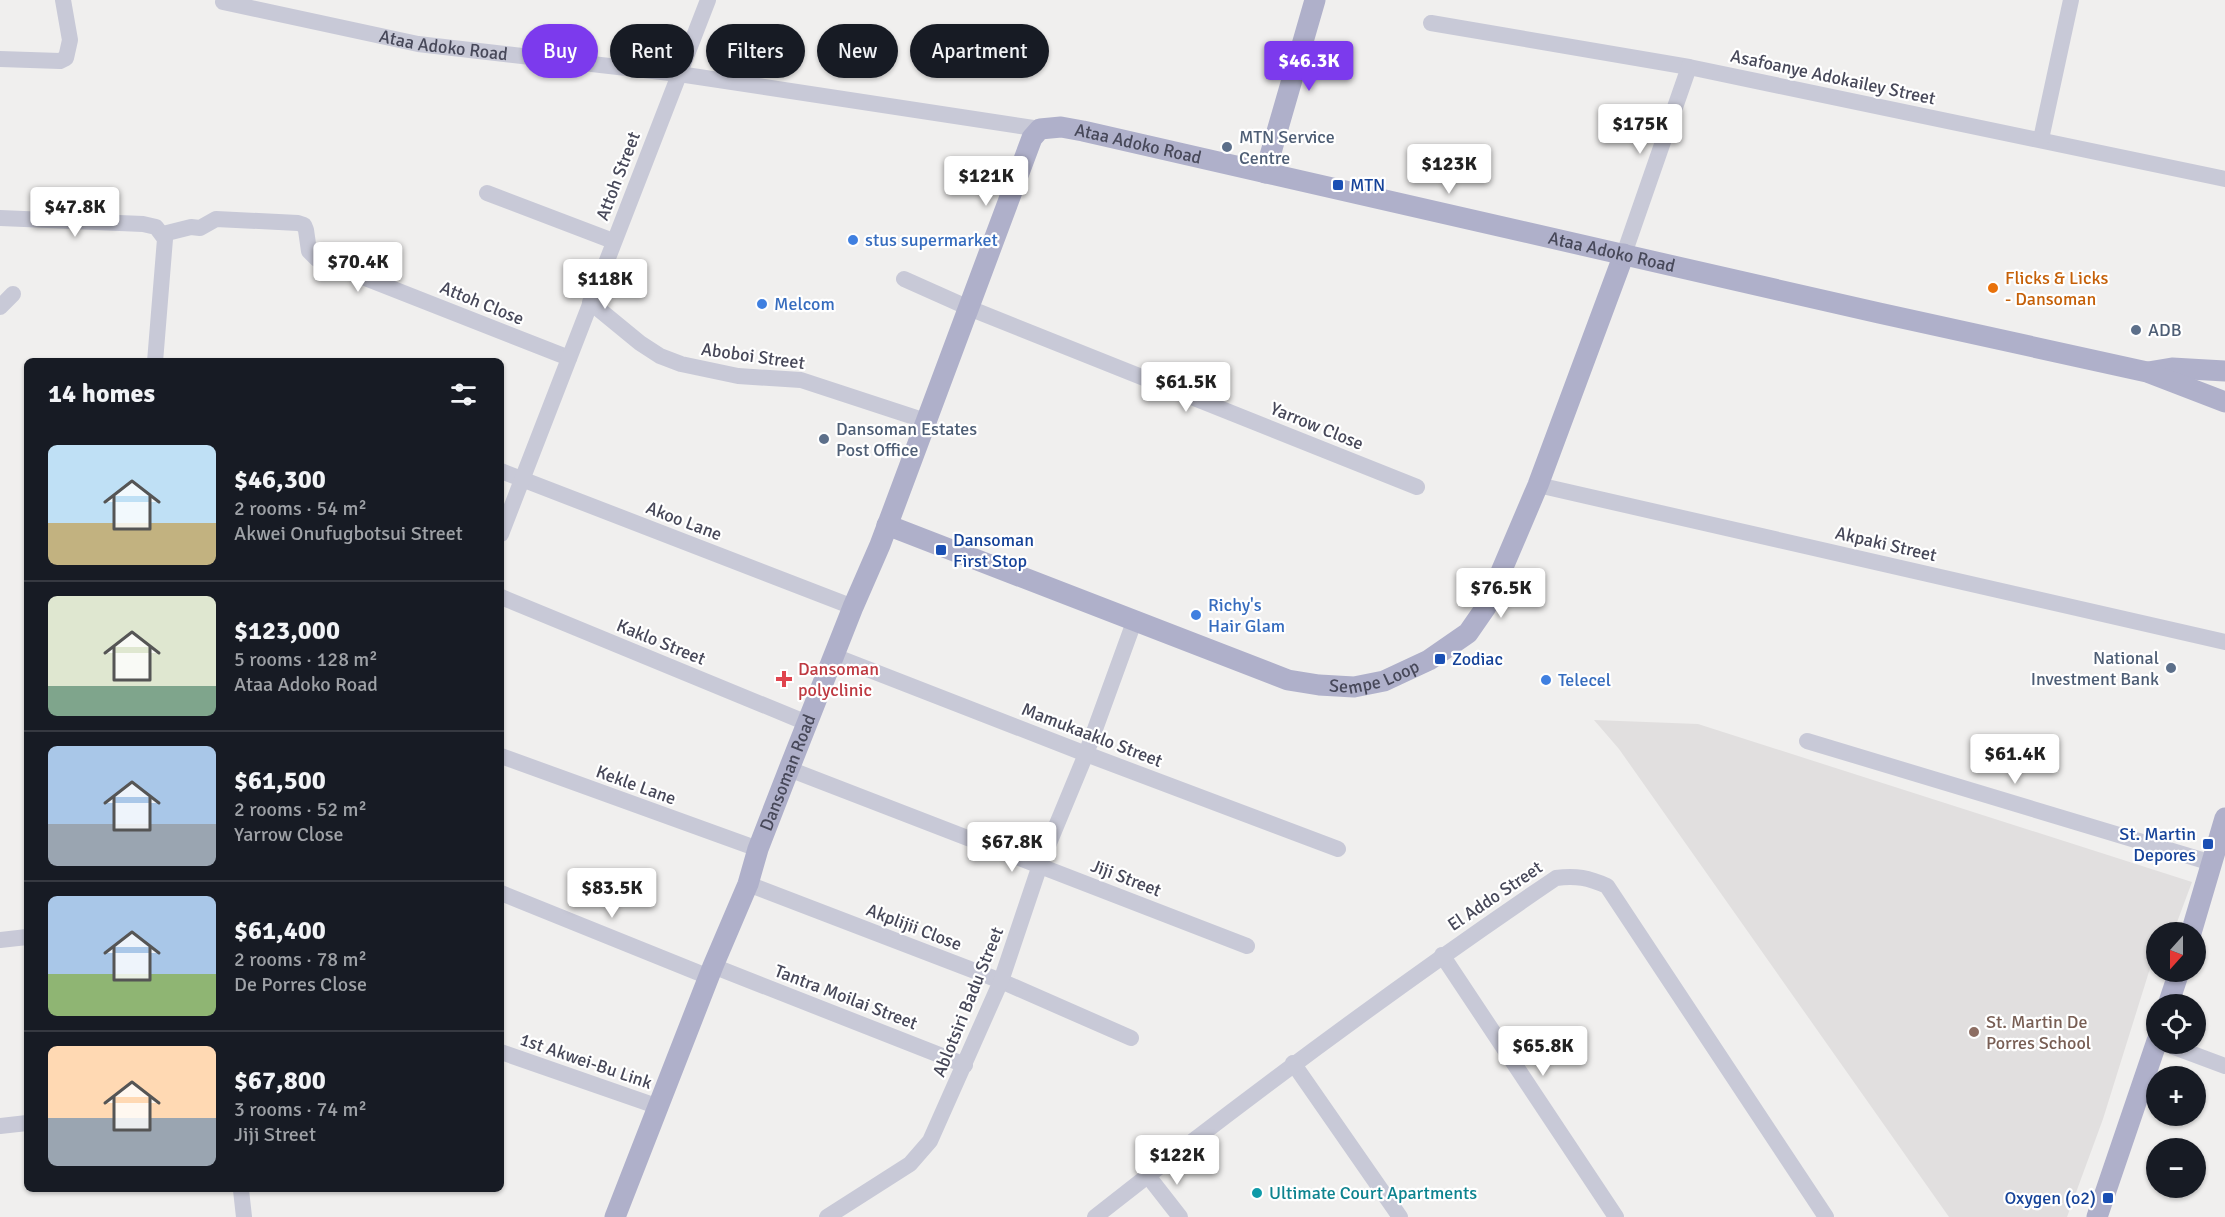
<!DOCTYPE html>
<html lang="en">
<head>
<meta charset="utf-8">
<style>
  :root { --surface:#171b24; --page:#242831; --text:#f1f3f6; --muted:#9ea1a6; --line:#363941; --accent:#7c3aed }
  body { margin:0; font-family:Signika,sans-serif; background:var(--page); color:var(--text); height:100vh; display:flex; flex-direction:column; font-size:22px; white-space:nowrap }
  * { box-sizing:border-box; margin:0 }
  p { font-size:20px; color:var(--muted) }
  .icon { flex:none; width:33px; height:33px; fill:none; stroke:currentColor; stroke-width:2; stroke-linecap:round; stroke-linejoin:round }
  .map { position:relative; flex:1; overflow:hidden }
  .details { position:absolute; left:24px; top:358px; width:480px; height:834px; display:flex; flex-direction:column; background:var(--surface); border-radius:9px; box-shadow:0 2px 4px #0004 }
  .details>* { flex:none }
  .banner { position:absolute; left:522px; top:24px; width:570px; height:54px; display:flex; gap:12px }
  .needle { width:39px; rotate:201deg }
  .fabs { position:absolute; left:2146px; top:922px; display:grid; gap:12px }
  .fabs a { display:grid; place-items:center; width:60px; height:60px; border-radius:50%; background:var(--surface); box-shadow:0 2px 4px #0004; font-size:30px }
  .price { position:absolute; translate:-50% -51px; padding:0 14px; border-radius:6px; background:#fff; color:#222; font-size:20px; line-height:39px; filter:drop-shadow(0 2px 3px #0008) }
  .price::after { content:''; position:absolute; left:50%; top:36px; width:18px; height:14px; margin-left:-9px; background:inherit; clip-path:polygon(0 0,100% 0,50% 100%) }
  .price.current { background:var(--accent); color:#fff }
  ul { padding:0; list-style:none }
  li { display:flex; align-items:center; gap:18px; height:150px; padding:0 24px }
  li+li { border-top:2px solid var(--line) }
  li span { display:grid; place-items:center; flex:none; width:168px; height:120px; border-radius:9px; color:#555 }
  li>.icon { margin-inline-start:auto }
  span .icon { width:72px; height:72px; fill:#fffc; stroke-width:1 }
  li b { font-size:26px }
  h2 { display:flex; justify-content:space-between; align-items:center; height:72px; padding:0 24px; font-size:26px }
  .chip { padding:0 21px; border-radius:27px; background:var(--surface); box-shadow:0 2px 4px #0004; font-size:21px; line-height:54px }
  .chip.current { background:var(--accent); color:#fff }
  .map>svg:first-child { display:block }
  .education { fill:#e1dfdf }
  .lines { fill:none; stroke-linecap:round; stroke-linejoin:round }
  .minor { stroke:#c8c9d7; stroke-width:16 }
  .major { stroke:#afb0ca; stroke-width:21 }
  .service-dot { fill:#5c6f8a; stroke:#fff; stroke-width:2 }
  .transit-dot { fill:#1a4fb4; stroke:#fff; stroke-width:2 }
  .shop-dot { fill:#3f7fe0; stroke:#fff; stroke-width:2 }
  .food-dot { fill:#e8710a; stroke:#fff; stroke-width:2 }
  .health-dot { fill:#e0444e; stroke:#fff; stroke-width:2 }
  .education-dot { fill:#8d6e63; stroke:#fff; stroke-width:2 }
  .culture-dot { fill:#0f9aa8; stroke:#fff; stroke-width:2 }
  .labels { text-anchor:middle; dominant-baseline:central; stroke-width:4.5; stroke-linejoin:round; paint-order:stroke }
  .street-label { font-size:18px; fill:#474859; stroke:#fff }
  .service-label { font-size:18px; fill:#4e5e75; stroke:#fff; text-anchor:start }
  .transit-label { font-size:18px; fill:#164399; stroke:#fff; text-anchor:start }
  .shop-label { font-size:18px; fill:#366cbe; stroke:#fff; text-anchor:start }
  .food-label { font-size:18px; fill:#c56008; stroke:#fff; text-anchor:start }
  .health-label { font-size:18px; fill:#be3a42; stroke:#fff; text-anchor:start }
  .education-label { font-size:18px; fill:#785e54; stroke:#fff; text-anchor:start }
  .culture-label { font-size:18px; fill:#0d838f; stroke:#fff; text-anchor:start }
</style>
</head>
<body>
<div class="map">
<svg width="2225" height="1217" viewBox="0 0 2225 1217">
  <rect width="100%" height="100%" fill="#f0efee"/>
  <!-- education -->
  <path class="education" d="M1594,720L1698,724L2192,882L2173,933H2157V946L2103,1119L2067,1217H1949L1619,749Z"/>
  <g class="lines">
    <!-- minor -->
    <g class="minor">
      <path id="s1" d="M223,2L418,44L679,74L1040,129"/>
      <path d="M1431,23L1689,67L2225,179"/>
      <path d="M0,59L60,61L66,58L70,40L63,0"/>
      <path d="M2041,139L2071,0"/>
      <path d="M487,193L613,241"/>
      <path d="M0,218L143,224L156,227L165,239L155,362"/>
      <path d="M163,234L191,227L200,228L216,219L298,223L304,225L306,230L309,251L317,259L569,358"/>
      <path d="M1624,254L1689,67"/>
      <path d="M904,279L969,308L1417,487"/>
      <path d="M590,302L640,343L660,356L681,364L738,376L801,380L926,421"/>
      <path d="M0,307L13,294"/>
      <path d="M501,471L853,607"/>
      <path d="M1538,485L2225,642"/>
      <path d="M501,534L708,0"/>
      <path d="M501,597L807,723"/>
      <path d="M834,656L1086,754L1338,849"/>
      <path d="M1807,741L2212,863"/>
      <path d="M501,756L758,849"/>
      <path d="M789,769L1247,946"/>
      <path d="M748,884L1001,981L1131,1038"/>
      <path d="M501,893L709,977"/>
      <path d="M0,940L27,937"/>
      <path d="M1442,955L1616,1217"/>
      <path d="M713,966L965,1065"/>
      <path d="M2166,1044L2225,1066"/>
      <path d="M501,1052L659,1107"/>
      <path d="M1293,1063L1400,1217"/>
      <path d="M0,1126L27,1123"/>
      <path d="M1148,1176L1180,1217"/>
      <path d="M241,1190L244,1217"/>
      <path d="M827,1217L910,1164L930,1141L1001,981L1040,865L1086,754L1134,622"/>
      <path d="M1095,1217C1245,1099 1398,985 1556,878C1576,875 1589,878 1607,886L1826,1217"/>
    </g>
    <!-- major -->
    <g class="major">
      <path d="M1265,173L1315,0"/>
      <path d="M2148,372L2172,368L2225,371"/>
      <path id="s2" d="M887,525L1288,680L1319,685L1354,687L1384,681L1429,660L1468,633L1486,607L1538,485L1624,254"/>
      <path d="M2191,933L2225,818"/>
      <path d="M2168,1005L2179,972"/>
      <path id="s3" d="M615,1217L713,966L748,884L758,849L789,769L853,607L880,545L1032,138L1040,129L1061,127L1083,131L1879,313L2147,372L2225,402"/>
      <path d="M2097,1217L2157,1041"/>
    </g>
  </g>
  <!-- markers -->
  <g class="service-dot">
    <circle cx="1227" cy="147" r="6"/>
    <circle cx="2136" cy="330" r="6"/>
    <circle cx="824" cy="439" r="6"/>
    <circle cx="2171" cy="668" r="6"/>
  </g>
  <g class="transit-dot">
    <rect x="1332" y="179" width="12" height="12" rx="3"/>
    <rect x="935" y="544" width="12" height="12" rx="3"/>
    <rect x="1434" y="653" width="12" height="12" rx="3"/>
    <rect x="2202" y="838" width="12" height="12" rx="3"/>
    <rect x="2102" y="1192" width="12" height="12" rx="3"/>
  </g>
  <g class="shop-dot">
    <circle cx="853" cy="240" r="6"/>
    <circle cx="762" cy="304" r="6"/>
    <circle cx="1196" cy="615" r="6"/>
    <circle cx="1546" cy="680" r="6"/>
  </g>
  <circle class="food-dot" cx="1993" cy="288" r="6"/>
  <path class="health-dot" d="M781 670h6v6h6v6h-6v6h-6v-6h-6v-6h6z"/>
  <circle class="education-dot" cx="1974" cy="1032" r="6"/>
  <circle class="culture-dot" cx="1257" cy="1193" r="6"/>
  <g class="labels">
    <!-- street labels -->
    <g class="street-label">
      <text stroke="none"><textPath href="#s1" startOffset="225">Ataa Adoko Road</textPath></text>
      <text transform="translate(1833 77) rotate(12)">Asafoanye Adokailey Street</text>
      <text stroke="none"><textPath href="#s3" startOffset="1269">Ataa Adoko Road</textPath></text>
      <text transform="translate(618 176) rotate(-69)">Attoh Street</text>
      <text stroke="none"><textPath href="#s3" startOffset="1755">Ataa Adoko Road</textPath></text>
      <text transform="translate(482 303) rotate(22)">Attoh Close</text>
      <text transform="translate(753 356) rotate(8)">Aboboi Street</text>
      <text transform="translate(1317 426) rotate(22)">Yarrow Close</text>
      <text transform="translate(684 521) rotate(21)">Akoo Lane</text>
      <text transform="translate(1886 544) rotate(13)">Akpaki Street</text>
      <text transform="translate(661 642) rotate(22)">Kaklo Street</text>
      <text stroke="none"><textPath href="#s2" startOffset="518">Sempe Loop</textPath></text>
      <text transform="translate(1092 735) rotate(21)">Mamukaaklo Street</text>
      <text stroke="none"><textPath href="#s3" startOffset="477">Dansoman Road</textPath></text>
      <text transform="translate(636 785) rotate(20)">Kekle Lane</text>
      <text transform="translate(1126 878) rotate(21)">Jiji Street</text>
      <text transform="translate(1495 896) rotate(-34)">El Addo Street</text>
      <text transform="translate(914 927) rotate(21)">Akplijii Close</text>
      <text transform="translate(846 997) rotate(21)">Tantra Moilai Street</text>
      <text transform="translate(968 1002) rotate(-68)">Ablotsiri Badu Street</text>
      <text transform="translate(586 1061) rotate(19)">1st Akwei-Bu Link</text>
    </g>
    <!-- service labels -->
    <g class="service-label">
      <text x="1239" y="137">MTN Service<tspan x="1239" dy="21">Centre</tspan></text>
      <text x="2148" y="330">ADB</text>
      <text x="836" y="429">Dansoman Estates<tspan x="836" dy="21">Post Office</tspan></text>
      <text x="2159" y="658" text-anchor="end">National<tspan x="2159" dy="21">Investment Bank</tspan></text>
    </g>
    <!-- transit labels -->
    <g class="transit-label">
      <text x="1350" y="185">MTN</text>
      <text x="953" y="540">Dansoman<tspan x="953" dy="21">First Stop</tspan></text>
      <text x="1452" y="659">Zodiac</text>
      <text x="2196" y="834" text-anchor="end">St. Martin<tspan x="2196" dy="21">Depores</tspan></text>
      <text x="2096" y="1198" text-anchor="end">Oxygen (o2)</text>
    </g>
    <!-- shop labels -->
    <g class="shop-label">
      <text x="865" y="240">stus supermarket</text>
      <text x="774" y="304">Melcom</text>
      <text x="1208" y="605">Richy's<tspan x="1208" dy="21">Hair Glam</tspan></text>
      <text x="1558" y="680">Telecel</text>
    </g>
    <!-- food labels -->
    <g class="food-label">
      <text x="2005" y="278">Flicks &amp; Licks<tspan x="2005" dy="21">- Dansoman</tspan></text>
    </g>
    <!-- health labels -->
    <g class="health-label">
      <text x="798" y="669">Dansoman<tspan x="798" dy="21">polyclinic</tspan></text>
    </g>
    <!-- education labels -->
    <g class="education-label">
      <text x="1986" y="1022">St. Martin De<tspan x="1986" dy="21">Porres School</tspan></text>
    </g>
    <!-- culture labels -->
    <g class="culture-label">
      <text x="1269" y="1193">Ultimate Court Apartments</text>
    </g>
  </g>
</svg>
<div class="fabs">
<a><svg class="needle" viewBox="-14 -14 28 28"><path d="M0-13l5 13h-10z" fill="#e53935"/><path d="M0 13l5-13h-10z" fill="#9ea1a6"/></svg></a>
<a><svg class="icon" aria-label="locate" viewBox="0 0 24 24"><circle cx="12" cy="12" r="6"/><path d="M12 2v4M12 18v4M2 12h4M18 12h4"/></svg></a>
<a>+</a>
<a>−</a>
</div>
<b class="price current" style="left:1309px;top:92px">$46.3K</b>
<b class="price" style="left:1640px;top:155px">$175K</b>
<b class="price" style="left:1449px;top:195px">$123K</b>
<b class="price" style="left:986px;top:207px">$121K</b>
<b class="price" style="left:75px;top:238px">$47.8K</b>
<b class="price" style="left:358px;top:293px">$70.4K</b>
<b class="price" style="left:605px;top:310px">$118K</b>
<b class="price" style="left:1186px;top:413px">$61.5K</b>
<b class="price" style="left:1501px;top:619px">$76.5K</b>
<b class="price" style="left:2015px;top:785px">$61.4K</b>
<b class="price" style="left:1012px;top:873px">$67.8K</b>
<b class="price" style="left:612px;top:919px">$83.5K</b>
<b class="price" style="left:1543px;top:1077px">$65.8K</b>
<b class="price" style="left:1177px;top:1186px">$122K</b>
<div class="banner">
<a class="chip current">Buy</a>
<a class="chip">Rent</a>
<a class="chip">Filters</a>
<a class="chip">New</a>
<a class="chip">Apartment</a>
</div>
<section class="details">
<h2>14 homes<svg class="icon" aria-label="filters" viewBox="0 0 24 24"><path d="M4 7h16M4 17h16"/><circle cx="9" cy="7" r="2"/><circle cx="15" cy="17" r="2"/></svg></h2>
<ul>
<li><span style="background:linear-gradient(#bfe0f5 65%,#c2b280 0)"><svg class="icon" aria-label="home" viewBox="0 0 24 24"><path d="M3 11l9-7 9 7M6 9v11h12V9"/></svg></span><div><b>$46,300</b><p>2 rooms · 54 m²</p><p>Akwei Onufugbotsui Street</p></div></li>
<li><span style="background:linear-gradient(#dfe7d0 75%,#7fa58c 0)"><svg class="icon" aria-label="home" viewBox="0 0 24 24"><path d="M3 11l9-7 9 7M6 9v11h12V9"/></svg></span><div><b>$123,000</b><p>5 rooms · 128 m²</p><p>Ataa Adoko Road</p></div></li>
<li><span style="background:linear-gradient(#a9c7e8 65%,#9aa5b1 0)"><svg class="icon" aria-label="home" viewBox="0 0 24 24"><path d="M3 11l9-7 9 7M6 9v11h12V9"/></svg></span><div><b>$61,500</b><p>2 rooms · 52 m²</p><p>Yarrow Close</p></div></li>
<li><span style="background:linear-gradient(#a9c7e8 65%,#8fb573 0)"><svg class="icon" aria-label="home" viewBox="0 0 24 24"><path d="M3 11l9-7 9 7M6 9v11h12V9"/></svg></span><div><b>$61,400</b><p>2 rooms · 78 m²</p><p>De Porres Close</p></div></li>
<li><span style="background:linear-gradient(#ffd9b3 60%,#9aa5b1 0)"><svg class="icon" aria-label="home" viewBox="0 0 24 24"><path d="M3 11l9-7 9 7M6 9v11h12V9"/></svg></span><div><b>$67,800</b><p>3 rooms · 74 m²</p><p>Jiji Street</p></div></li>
</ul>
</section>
</div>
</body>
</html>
